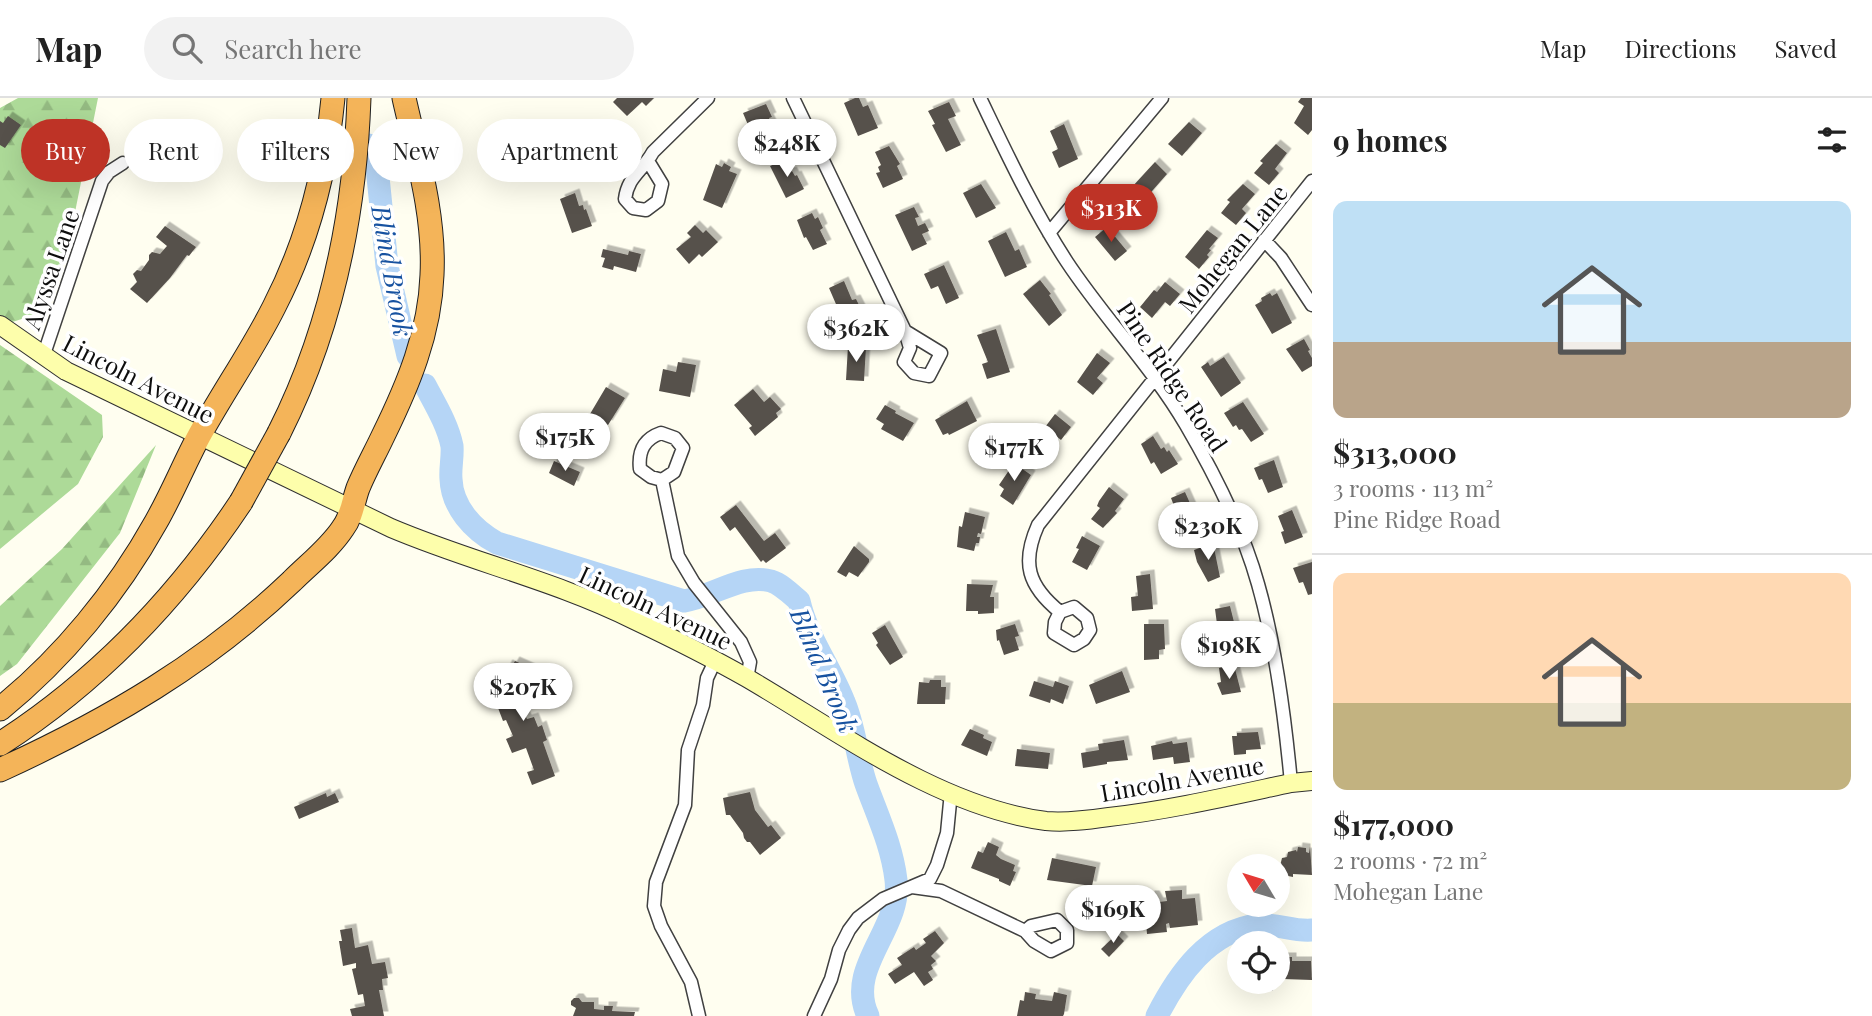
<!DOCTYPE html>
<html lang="en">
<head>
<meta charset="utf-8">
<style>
  :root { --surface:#fff; --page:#f2f2f2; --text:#222; --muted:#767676; --line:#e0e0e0; --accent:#be3326 }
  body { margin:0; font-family:"Playfair Display",serif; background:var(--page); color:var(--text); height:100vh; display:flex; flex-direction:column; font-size:26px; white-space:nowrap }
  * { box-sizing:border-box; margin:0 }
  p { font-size:23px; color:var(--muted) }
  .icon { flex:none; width:38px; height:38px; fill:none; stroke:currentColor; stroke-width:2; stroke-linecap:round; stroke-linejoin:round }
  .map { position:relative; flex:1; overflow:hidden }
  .side { display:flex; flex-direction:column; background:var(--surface); width:560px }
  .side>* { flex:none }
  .hud { position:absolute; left:21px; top:21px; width:665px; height:63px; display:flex; gap:14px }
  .needle { width:46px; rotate:308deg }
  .buttons { position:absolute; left:1227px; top:756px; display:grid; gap:14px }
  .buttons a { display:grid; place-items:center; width:63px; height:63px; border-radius:50%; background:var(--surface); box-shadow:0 7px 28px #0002; font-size:35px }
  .price { position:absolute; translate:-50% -60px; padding:0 16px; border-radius:24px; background:#fff; color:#222; font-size:23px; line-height:46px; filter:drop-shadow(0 2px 4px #0008) }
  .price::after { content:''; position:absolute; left:50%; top:42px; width:21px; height:16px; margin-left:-10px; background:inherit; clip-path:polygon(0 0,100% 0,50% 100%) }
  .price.on { background:var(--accent); color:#fff }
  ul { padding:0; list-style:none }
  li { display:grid; align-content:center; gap:14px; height:371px; padding:0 21px }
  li+li { border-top:2px solid var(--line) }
  li span { display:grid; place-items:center; height:217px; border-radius:14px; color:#555 }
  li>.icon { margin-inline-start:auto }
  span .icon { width:126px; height:126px; fill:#fffc; stroke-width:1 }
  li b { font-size:30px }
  h2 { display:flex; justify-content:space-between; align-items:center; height:84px; padding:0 21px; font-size:30px }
  .tag { padding:0 24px; border-radius:32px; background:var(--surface); box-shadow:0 7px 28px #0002; font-size:24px; line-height:63px }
  .tag.on { background:var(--accent); color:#fff }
  header { display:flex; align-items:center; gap:42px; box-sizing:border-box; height:98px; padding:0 35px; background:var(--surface); border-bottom:2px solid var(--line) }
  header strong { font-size:33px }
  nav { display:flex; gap:38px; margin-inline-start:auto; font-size:24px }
  .search { width:490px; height:63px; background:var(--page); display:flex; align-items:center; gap:18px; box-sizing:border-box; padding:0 24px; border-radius:38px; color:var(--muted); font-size:26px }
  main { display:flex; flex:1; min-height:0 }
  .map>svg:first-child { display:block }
  .forest { fill:url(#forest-firs) }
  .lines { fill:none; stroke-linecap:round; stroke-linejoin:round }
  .river { stroke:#b5d5f6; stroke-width:23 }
  .building { fill:#57514b; filter:url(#shadow) }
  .street-casing { stroke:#414141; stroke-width:15 }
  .secondary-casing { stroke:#303030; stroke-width:20 }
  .highway-casing { stroke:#1f1f1f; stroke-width:25 }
  .street { stroke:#fff; stroke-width:12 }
  .secondary { stroke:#fdfeab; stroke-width:18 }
  .highway { stroke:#f4b459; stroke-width:23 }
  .highway-bridge-casing { stroke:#1f1f1f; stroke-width:25; stroke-linecap:butt }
  .highway-bridge { stroke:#f4b459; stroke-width:23 }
  .labels { text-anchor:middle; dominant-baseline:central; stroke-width:7; stroke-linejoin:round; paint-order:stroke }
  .street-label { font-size:24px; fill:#0e0e0e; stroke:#fff }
  .water-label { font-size:26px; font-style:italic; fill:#1752a0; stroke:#fff }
</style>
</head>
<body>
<header>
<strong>Map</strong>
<div class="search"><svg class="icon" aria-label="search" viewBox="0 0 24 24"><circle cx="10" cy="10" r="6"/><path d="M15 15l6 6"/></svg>Search here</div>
<nav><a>Map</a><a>Directions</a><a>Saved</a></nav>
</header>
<main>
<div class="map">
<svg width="1312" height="918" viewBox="0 0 1312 918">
  <defs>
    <pattern id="forest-firs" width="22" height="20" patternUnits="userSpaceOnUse" patternTransform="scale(1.75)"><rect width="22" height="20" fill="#adda98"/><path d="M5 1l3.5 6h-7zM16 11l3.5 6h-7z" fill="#94ba82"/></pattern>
    <filter id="shadow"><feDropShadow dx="4.5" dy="-4.5" stdDeviation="0" flood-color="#0004"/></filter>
  </defs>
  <rect width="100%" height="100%" fill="#fffef0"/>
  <!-- forest -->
  <path class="forest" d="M18,0H98L73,124L54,191L31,218L0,228V10Z
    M0,247L102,317L103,339L78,386L0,451Z
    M156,347L120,435L17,566L0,578V508L62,451Z"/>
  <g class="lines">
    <!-- river -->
    <path class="river" d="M369,47L376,59L387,168L408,258
      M425,287C435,306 448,327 452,348C453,358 450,370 451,381C452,409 473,432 497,445L684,503C712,499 742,475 771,483C781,486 791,496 799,503C807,539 831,570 844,604C855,630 857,660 866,686C878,719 892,748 896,782C902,831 845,869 868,918
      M1157,918C1178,877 1208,833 1258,827C1276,825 1294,834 1312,832"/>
  </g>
  <!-- building -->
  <path class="building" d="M617,0H654L646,8L642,4L627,18L613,4Z
    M855,0H859L863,9L868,7L878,30L858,38L844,5Z
    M1301,0H1312V32L1308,37L1294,25L1304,8L1298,4Z
    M949,4L956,18L948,21L961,47L946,54L932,27L935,26L928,13Z
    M766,6L772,19L769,20L772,26L769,27L775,41L761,47L755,33L751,34L743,15Z
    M8,18L21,27L5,50L0,47V23L3,25Z
    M1189,24L1202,35L1182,58L1168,46Z
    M1064,26L1078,61L1059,70L1052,54L1058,51L1050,33Z
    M593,31L603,42L601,45L604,48L599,52L597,49L581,64L570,52Z
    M1276,46L1287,55L1275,71L1279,75L1269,87L1254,75L1263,65L1260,63Z
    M889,48L900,66L897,68L903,81L883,90L876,75L880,74L878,69L881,67L875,54Z
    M784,62L790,74L792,73L795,78L797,77L804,91L786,100L770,68Z
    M1155,64L1167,76L1145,101L1132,89Z
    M724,65L731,69L729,73L737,76L722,110L703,102L716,66L722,69Z
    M981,86L996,110L976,120L963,95Z
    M1243,86L1255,96L1242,111L1246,115L1236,127L1221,115L1230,104L1227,102Z
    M575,95L579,108L583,107L584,112L586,111L592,128L572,135L560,101Z
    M914,109L919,119L915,120L918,128L925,125L929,133L922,136L927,146L912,153L895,117Z
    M812,115L815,121L818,119L823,130L820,132L827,146L813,152L806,139L804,140L797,122Z
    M695,127L703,135L706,132L718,144L702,159L699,156L689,166L676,151L691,139L687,135Z
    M165,128L196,149L189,158L187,157L170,180L147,205L130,191L137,184L133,176L137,172L141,173L149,162V157L152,154L160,156L167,148L156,139Z
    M1107,129L1127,153L1115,163L1095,139Z
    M1207,132L1218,140L1209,151L1211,152L1207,157L1209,159L1199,171L1185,159Z
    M1006,134L1015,153L1019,151L1027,169L1005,179L988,143Z
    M603,151L628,157L629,153L641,156L636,174L614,168L613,172L602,169L605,160L601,159Z
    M944,167L959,200L946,206L938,188L931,191L924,176Z
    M1040,182L1051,196L1049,197L1062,217L1049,228L1023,196Z
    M844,183L852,202L856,201L861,211L842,220L829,190Z
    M1165,184L1180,196L1170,208L1165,204L1152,220L1140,209L1154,192L1157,194Z
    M1270,195L1272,198L1277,195L1292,225L1272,236L1255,207L1262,203L1261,200Z
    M996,231L1010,274L987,281L982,266L988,264L977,237Z
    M1304,241L1310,252L1308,253L1312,260V268L1302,274L1286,251Z
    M848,248L866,249L864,283L846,282Z
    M1097,255L1110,265L1097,280L1103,285L1093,297L1077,284Z
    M1224,259L1241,285L1221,299L1201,269L1208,264L1210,268Z
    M678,264L696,267L690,299L659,293L663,271L676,274Z
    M606,289L625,300L608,327L590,316Z
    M753,291L764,304L770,299L781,311L776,315L778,319L755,338L749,330L752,328L734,307Z
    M967,303L977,323L949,337L948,335L943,337L935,322Z
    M1243,304L1264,336L1251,344L1242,331L1239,332L1236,327L1233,329L1224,315Z
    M885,307L896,313L895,315L914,325L903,343L881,331L884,326L876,321Z
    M1055,316L1071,329L1061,342L1056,338L1044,353L1033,345Z
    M1153,338L1161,351L1164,349L1167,354L1169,352L1178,366L1161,376L1154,364L1151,366L1141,346Z
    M1274,362L1283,389L1268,395L1262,381L1259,382L1254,370Z
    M554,363L580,374L574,388L549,375Z
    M1014,365L1031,377L1013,407L1000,398L1004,391L999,387Z
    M1109,389L1124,401L1115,413L1117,415L1103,430L1091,421L1100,410L1097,408L1099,403Z
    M1185,394L1193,412L1199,410L1205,424L1187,432L1182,420L1179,421L1171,400Z
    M736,407L764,443L775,435L786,450L766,465L763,462L761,464L735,429L730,433L720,419Z
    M1292,412L1303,439L1285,446L1281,434L1284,433L1278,418Z
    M965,414L985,419L981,436L978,435L977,439H980L979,445H976L974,453L957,449L959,428L962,429Z
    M1082,438L1100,448L1087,472L1072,464L1079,451L1076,450Z
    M1213,445L1220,479L1208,484L1197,464L1194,452Z
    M854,448L869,461V464L858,479L849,474L846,479L837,474Z
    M1312,464V496L1308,497L1303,484L1299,485L1293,470Z
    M1150,476L1153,511L1132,513L1131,499L1138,498L1136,478Z
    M967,486L993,487L990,499H994V515L978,516V513H966Z
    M1230,508L1237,536L1227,538L1228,542L1214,544L1212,534L1215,533L1214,527L1217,526L1215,511Z
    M1015,526L1019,538L1015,539L1019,552L1004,557L999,542L997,543L996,532Z
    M1144,526H1164L1165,551L1159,552V561L1144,562Z
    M885,527L903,559L890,567L876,547L878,545L872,535Z
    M515,563L533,571L518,601L527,621L534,619L538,629L542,627L547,642L543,644L555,678L532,687L527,674L534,672L526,650L512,655L506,641L513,638L506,622L503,623L495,602V596L501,593L506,581L501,579L508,566L512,568Z
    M1234,567L1241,594L1222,597L1217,585L1221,584L1219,570Z
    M1122,573L1130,594L1096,606L1089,587Z
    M930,582H941V589H946L945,606H917L919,584L929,585Z
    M1034,583L1053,589L1055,583L1069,588L1063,606L1051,601L1050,605L1029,598Z
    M970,631L984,637L983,640L992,644L987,658L961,647Z
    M1258,634L1261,651L1246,652V656L1234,657L1232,638H1237V635Z
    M1124,642L1128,662L1107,664V666L1083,670L1081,655L1099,652L1098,646Z
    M1172,643L1173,646L1187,644L1190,664L1174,666L1173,659L1153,662L1151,648Z
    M1017,651L1050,655L1048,671L1015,668Z
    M750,694L755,712L768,729L771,727L781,740L760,757L750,744H747L744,740L743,735L730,717H726L723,700Z
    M326,695L327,699L335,695L339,704L299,721L294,709Z
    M988,744L999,749L996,757L1001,761L1015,767L1013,773L1016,774L1010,788L999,783V781L971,770L978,753L983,755Z
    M1310,748L1312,777L1293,776V779L1278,776L1282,760L1287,759L1288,754L1296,752L1297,754L1298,749L1306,750V754L1309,755Z
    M1052,760L1096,769L1092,788L1047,782Z
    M1182,792V801L1195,800L1198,827L1170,830L1169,825L1166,826L1167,834L1147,836L1146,825L1138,826L1136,812L1147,811L1150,797H1155L1159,804L1167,803L1165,793Z
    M352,830L355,850L368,847L372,866L385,864L388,880L382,881L383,892H379L384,918H352L350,911L365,908L363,896L358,897L352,871L356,870V865L343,868L339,843H342L340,832Z
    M935,833L944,845L931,858L936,863L931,867L933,871L928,874L933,882L924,888L914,874L895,886L888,876L902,867L897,860L914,849L916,852L926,845L923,841Z
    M1117,836L1124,843L1109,859L1101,851Z
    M1279,859H1292V863H1311L1312,882L1283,881L1272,893L1262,884H1278Z
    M1025,894L1036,896L1035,901L1052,903L1054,894L1067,897L1064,916L1063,918H1017L1020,902L1024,903Z
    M574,900H579L582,904H594V911L604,912V908H613L612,913L635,914L634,918H573L576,910L571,907V903Z"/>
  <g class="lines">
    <defs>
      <path id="street" d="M793,0L905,233L910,250L904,264L914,275L929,278L941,255L905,233
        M980,0C1007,56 1033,112 1067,164C1104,220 1152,269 1186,327C1214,375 1243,432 1258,486C1276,549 1285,620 1291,685
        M648,63L662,86L658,103L646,112L633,110L625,101C628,78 642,74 653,54L708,0
        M1049,135L1162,0
        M1264,142L1281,160L1312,207
        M43,259L102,83L109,74L123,65
        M662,382L674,374L683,350L675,340L661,335C644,341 638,353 640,371L651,379L662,382L678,458L694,485L741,544L750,564L747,581
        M1074,509L1087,520L1090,532L1084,541L1074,547L1054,535L1055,524L1060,514Z
        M1060,514C1028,488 1021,465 1038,427L1312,83
        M912,789L941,793L1025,833L1034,843L1051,853L1067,845V832L1057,822L1031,828L1025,833
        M699,918L691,884L661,828L654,808L656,784L685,707L688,652L703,607L707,580L715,563
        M814,918L831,881L839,852L849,832L858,820L883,801L930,781L937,767L947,735L951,694"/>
      <path id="secondary" d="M0,227L66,273L391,430C471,464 556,483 634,522C672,540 710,559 747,580C838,633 939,709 1046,723C1066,725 1088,722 1109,719C1170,712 1230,698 1291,685L1312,683"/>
      <path id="highway" d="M279,335C331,232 355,115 359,0
        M0,611C63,560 117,494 156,424C172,396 184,366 199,338C223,294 252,253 274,209C308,143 326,73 333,0
        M0,646C98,583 177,500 241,404
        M0,672C109,622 205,566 292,483C309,466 330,450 343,430C352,418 353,404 358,390C365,373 375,355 383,338C408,287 430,235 432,177C435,117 417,58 404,0"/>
    </defs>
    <!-- street casing -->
    <use href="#street" class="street-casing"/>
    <!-- secondary casing -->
    <use href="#secondary" class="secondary-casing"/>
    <!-- highway casing -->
    <use href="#highway" class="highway-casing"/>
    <!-- street -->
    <use href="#street" class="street"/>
    <!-- secondary -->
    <use href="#secondary" class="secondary"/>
    <!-- highway -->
    <use href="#highway" class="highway"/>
    <defs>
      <path id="highway-bridge" d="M241,404L279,335"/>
    </defs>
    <!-- highway-bridge casing -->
    <use href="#highway-bridge" class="highway-bridge-casing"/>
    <!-- highway-bridge -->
    <use href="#highway-bridge" class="highway-bridge"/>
  </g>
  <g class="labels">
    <!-- street labels -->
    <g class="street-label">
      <text transform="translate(1232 150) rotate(-51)">Mohegan Lane</text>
      <text transform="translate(50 171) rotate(-71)">Alyssa Lane</text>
      <text transform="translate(1173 278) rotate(56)">Pine Ridge Road</text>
      <text transform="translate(139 280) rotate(27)">Lincoln Avenue</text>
      <text transform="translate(656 509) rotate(25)">Lincoln Avenue</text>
      <text transform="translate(1182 680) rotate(-10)">Lincoln Avenue</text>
    </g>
    <!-- water labels -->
    <g class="water-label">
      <text transform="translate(393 173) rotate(80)">Blind Brook</text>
      <text transform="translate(825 572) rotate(67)">Blind Brook</text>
    </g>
  </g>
</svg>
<div class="buttons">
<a><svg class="needle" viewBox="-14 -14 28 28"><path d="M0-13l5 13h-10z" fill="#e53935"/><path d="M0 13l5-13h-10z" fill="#767676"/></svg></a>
<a><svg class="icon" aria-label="locate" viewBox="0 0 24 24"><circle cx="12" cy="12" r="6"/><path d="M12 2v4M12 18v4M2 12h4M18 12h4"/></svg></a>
</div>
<b class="price" style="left:787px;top:81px">$248K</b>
<b class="price on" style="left:1111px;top:146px">$313K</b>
<b class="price" style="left:856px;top:266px">$362K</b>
<b class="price" style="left:565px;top:375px">$175K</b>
<b class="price" style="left:1014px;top:385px">$177K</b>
<b class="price" style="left:1208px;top:464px">$230K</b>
<b class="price" style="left:1229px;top:583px">$198K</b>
<b class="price" style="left:523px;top:625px">$207K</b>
<b class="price" style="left:1113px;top:847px">$169K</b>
<div class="hud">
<a class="tag on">Buy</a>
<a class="tag">Rent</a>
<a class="tag">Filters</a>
<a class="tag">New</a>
<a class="tag">Apartment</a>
</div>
</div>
<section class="side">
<h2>9 homes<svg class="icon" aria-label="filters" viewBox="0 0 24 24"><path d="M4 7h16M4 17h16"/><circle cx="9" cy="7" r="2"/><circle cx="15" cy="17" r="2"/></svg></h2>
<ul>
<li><span style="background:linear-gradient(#bfe0f5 65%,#b9a48a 0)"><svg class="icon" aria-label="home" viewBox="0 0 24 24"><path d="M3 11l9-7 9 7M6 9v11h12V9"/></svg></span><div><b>$313,000</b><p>3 rooms · 113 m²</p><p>Pine Ridge Road</p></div></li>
<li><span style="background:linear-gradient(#ffd9b3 60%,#c2b280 0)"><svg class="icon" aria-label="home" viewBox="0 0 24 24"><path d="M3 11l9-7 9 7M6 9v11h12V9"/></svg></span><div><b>$177,000</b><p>2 rooms · 72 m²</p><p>Mohegan Lane</p></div></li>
</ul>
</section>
</main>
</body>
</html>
